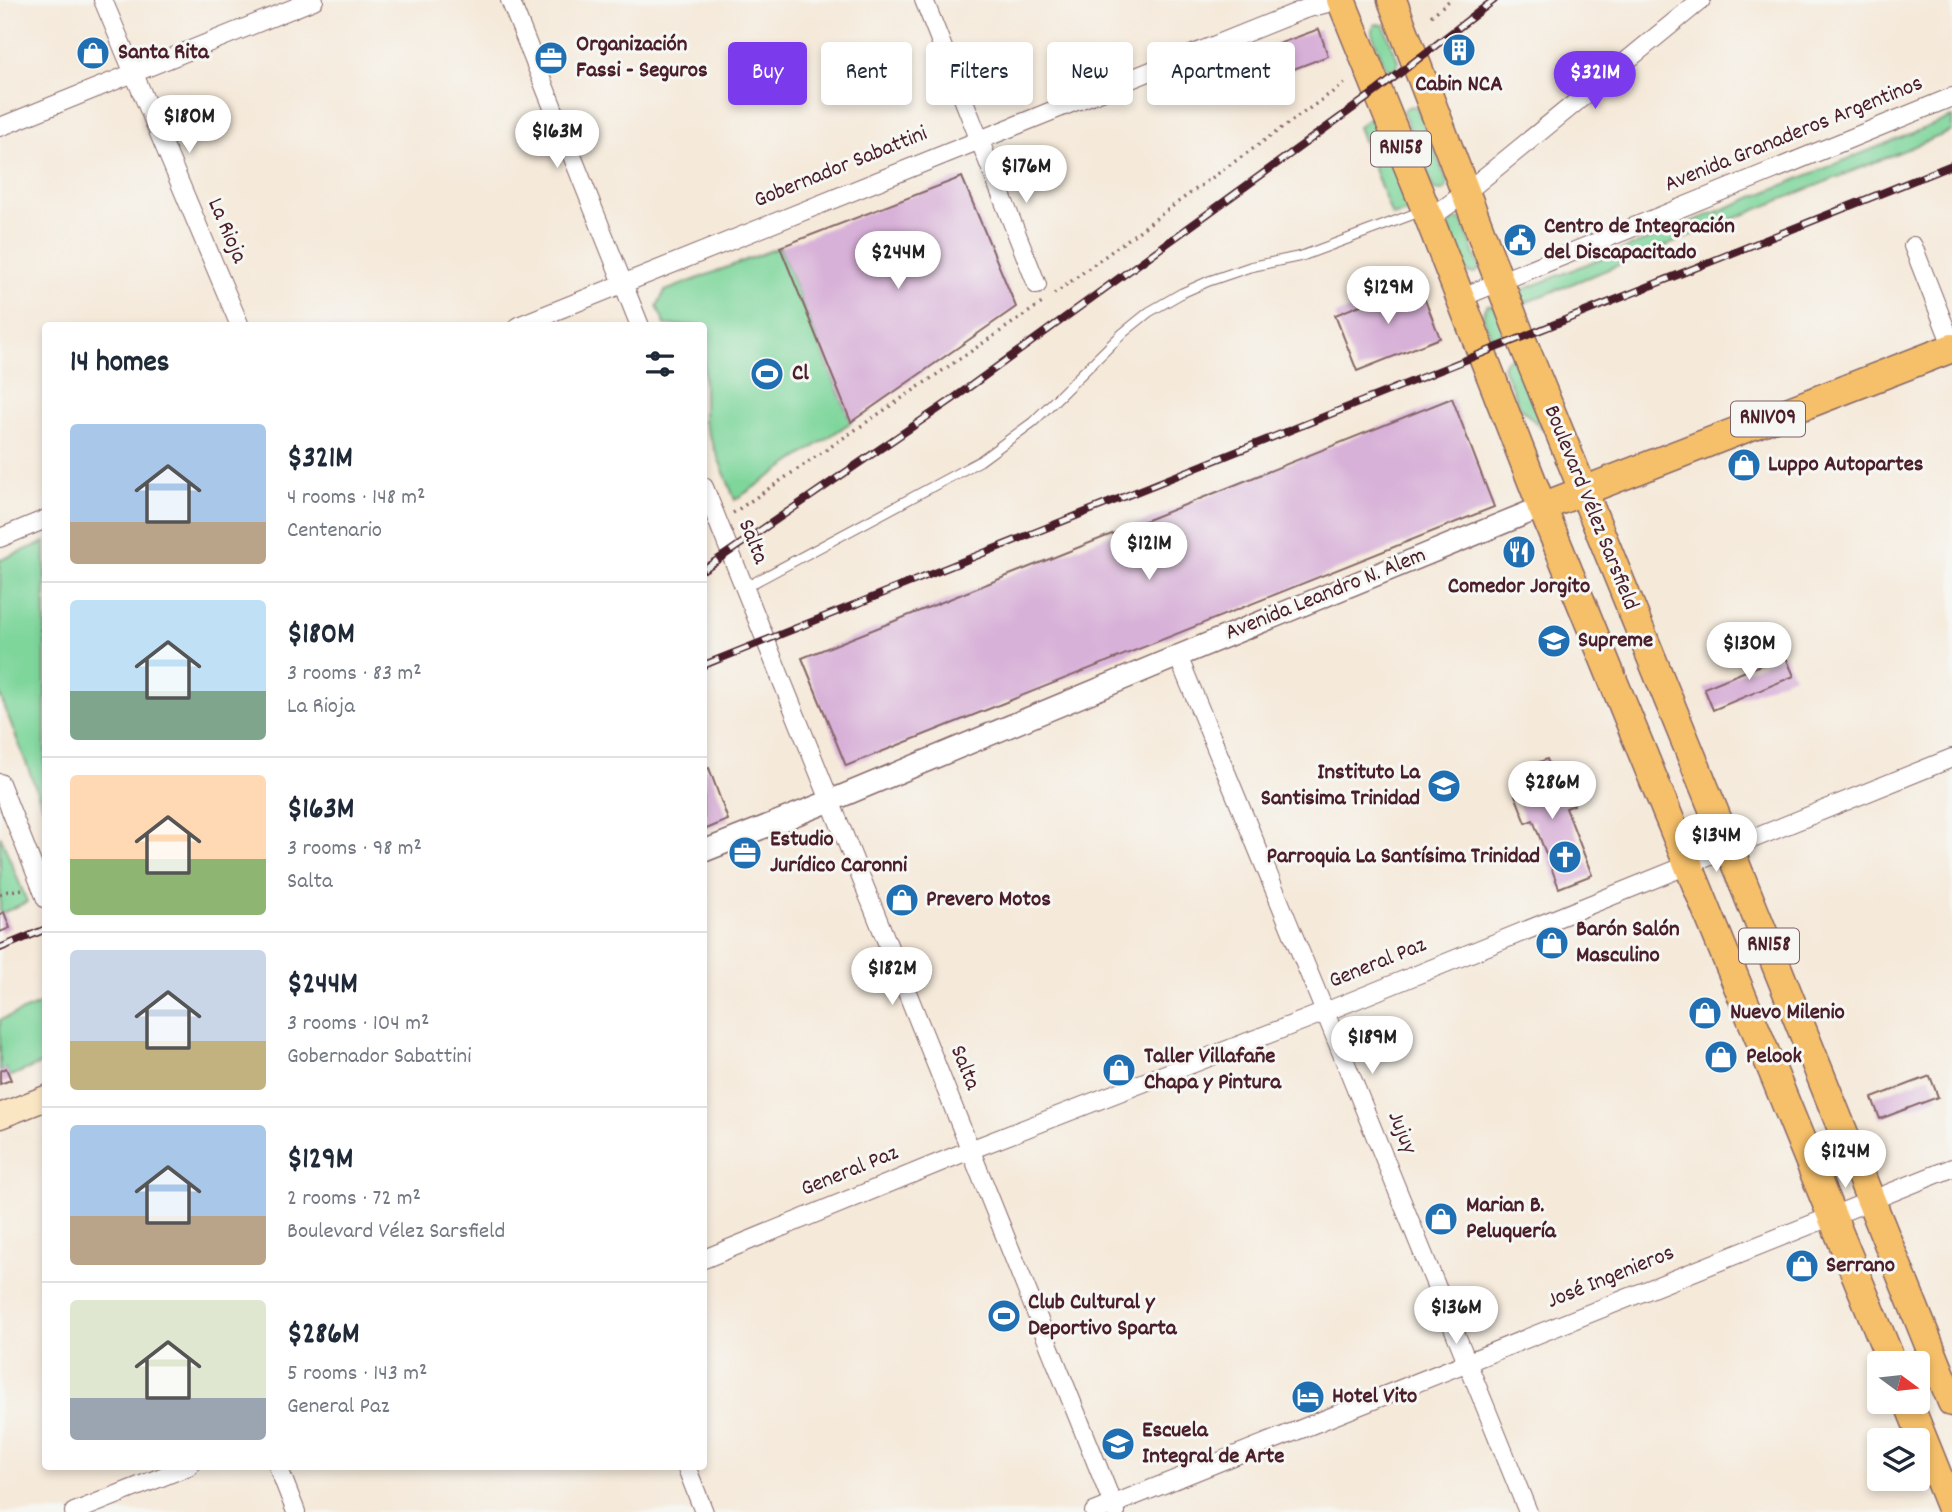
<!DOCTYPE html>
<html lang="en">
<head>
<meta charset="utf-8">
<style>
  :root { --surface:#fff; --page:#f2f2f3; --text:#1f2937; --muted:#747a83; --line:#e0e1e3; --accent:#7c3aed }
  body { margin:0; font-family:Dekko,sans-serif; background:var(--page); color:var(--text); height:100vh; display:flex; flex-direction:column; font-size:26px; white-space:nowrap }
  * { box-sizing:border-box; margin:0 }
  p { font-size:23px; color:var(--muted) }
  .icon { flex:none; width:38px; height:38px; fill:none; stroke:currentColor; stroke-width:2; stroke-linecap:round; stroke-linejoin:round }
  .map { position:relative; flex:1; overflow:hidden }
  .sheet { position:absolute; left:42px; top:322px; width:665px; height:1148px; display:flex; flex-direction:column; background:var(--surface); border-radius:7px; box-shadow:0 4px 10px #0003 }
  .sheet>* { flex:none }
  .hud { position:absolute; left:728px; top:42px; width:665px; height:63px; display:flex; gap:14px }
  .needle { width:46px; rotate:105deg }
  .buttons { position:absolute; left:1867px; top:1351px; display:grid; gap:14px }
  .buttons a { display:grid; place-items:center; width:63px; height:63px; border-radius:7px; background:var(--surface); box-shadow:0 4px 10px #0003; font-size:35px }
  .price { position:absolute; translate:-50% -60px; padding:0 16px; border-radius:24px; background:#fff; color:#222; font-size:23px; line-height:46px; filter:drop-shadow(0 2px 4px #0008) }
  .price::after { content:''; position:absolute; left:50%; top:42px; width:21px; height:16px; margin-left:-10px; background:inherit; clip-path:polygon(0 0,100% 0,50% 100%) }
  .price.selected { background:var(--accent); color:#fff }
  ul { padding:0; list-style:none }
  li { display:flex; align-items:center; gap:21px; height:175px; padding:0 28px }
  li+li { border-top:2px solid var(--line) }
  li span { display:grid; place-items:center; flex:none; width:196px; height:140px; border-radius:7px; color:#555 }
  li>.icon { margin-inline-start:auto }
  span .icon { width:84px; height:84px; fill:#fffc; stroke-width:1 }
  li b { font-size:30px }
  h2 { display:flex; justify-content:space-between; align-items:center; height:84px; padding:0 28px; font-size:30px }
  .chip { padding:0 24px; border-radius:7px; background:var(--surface); box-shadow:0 4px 10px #0003; font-size:24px; line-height:63px }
  .chip.selected { background:var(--accent); color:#fff }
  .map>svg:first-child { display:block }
  .green { fill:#7ed69b; stroke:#647a63; stroke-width:2 }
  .building { fill:#d8b1d8 }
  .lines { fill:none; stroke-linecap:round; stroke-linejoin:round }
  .service-casing { stroke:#866668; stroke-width:11 }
  .minor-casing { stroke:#866668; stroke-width:20 }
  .tertiary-casing { stroke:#866668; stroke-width:24 }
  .secondary-casing { stroke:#866668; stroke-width:27 }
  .primary-casing { stroke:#866668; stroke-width:31 }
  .trunk-casing { stroke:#866668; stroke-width:31 }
  .path { stroke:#866668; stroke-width:3.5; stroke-dasharray:2 5; stroke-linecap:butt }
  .service { stroke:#fff; stroke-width:9 }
  .minor { stroke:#fff; stroke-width:18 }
  .tertiary { stroke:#fff; stroke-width:21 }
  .secondary { stroke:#fbe6c4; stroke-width:24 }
  .primary { stroke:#f6c06b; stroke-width:28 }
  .trunk { stroke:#f6c06b; stroke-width:28 }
  .rail-casing { stroke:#4a1f2b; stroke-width:8 }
  .rail { stroke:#f6f6f2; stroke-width:5; stroke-dasharray:16; stroke-linecap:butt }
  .labels { text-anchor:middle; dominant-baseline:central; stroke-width:6; stroke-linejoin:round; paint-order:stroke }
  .shield { fill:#f6f6f2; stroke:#7e6067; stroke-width:2 }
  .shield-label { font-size:21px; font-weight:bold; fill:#4a1f2b }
  .poi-label { font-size:23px; font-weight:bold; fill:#4a1f2b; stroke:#f6f6f2; text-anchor:start }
  .street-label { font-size:23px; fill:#4a1f2b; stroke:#f6f6f2 }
</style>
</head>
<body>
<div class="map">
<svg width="1952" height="1512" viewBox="0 0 1952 1512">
  <rect width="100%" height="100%" fill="#f6f6f2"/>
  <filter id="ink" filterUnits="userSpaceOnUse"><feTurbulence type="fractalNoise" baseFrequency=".0143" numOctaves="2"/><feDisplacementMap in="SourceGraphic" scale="14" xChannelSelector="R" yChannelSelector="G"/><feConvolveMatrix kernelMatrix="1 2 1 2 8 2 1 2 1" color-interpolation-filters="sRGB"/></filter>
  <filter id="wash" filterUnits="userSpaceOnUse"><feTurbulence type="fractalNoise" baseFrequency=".00686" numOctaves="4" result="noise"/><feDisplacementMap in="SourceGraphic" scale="28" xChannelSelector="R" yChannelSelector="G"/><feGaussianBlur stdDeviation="1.57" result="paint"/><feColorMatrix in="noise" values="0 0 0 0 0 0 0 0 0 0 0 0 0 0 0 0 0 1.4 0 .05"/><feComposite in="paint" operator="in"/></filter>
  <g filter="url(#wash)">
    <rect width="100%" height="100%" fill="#f5e9d9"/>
    <!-- green -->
    <path class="green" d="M1375,24L1383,25L1385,28L1398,61L1397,68L1394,70L1387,69L1385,66L1372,33V29Z
      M1411,106L1417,107L1448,184L1447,187L1442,191L1434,190L1403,112L1406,108Z
      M1377,113L1411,205L1408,212L1392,216L1358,127Z
      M1952,117V131L1519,305L1517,295L1520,291Z
      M1458,219L1463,222L1480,269L1475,273H1466L1449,228L1451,222Z
      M780,247L851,422L735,500L704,422V326L665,325L657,306L665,291Z
      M1487,305L1495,306L1507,333C1505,339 1499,341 1493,339C1488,328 1478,315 1487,305Z
      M1512,357L1515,358L1543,430L1519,406L1503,366L1506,360Z
      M45,542V812L0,695V560Z
      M0,835L27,902L0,914Z
      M45,1002V1062L9,1077L6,1068L0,1071V1020Z"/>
    <g id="blocks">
      <!-- building -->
      <path class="building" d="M1319,29L1328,56L1278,75L1267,48Z
        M1460,43L1466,51L1458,57L1452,49Z
        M962,177L1016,307L851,422L780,247Z
        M1418,282L1440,338L1357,371L1335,315Z
        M1452,398L1494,507L846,766L802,658Z
        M1785,655L1794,676L1713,710L1704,688Z
        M1547,759L1555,780L1564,777L1574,805L1566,808L1592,875L1559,888L1533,820L1526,823L1515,795L1522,792L1514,772Z
        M709,768L728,820L704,830V770Z
        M4,912L10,928L0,932V914Z
        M6,1068L11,1080L0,1084V1071Z
        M1930,1076L1938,1097L1880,1119L1872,1098Z"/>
    </g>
  </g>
  <g filter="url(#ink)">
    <use href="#blocks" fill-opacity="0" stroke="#866668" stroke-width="2"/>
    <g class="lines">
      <defs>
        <path id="service" d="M744,588L980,461L1033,422L1123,333L1149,312L1182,293L1209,281L1250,267L1302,256L1422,211"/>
        <path id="minor" d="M103,0L240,326
          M510,0L640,326
          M924,0L1037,285
          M0,127L314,0
          M1429,219L1465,193L1701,0
          M1913,246L1952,345
          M1460,298L1952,97
          M518,326L1305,9L1339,0
          M704,487L1116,1512
          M0,538L46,519
          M1178,656L1325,1012L1528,1512
          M0,783L46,899
          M704,1259L970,1150L1325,1012L1952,758
          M278,1466L296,1512
          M686,1466L704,1512
          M74,1512L189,1466
          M1094,1512L1952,1168"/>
        <path id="tertiary" d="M704,851L830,801L1178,656L1542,507"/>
        <path id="secondary" d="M0,1116L46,1098"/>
        <path id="primary" d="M1542,507L1952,348"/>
        <path id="trunk" d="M1341,0L1426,210L1542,507L1892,1363
          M1392,0L1521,338L1729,848L1952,1402
          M1908,1402L1952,1511"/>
      </defs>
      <!-- service casing -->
      <use href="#service" class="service-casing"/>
      <!-- minor casing -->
      <use href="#minor" class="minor-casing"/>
      <!-- tertiary casing -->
      <use href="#tertiary" class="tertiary-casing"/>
      <!-- secondary casing -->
      <use href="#secondary" class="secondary-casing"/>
      <!-- primary casing -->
      <use href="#primary" class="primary-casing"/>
      <!-- trunk casing -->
      <use href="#trunk" class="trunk-casing"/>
      <!-- path -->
      <path class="path" d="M1431,16L1450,0
        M1054,294L1185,197L1348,81
        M733,513L1042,303
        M0,895L8,891L25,889"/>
      <!-- service -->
      <use href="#service" class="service"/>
      <!-- minor -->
      <use href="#minor" class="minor"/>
      <!-- tertiary -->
      <use href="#tertiary" class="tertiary"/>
      <!-- secondary -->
      <use href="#secondary" class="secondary"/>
      <!-- primary -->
      <use href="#primary" class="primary"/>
      <!-- trunk -->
      <use href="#trunk" class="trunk"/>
      <defs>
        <path id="rail" d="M704,569L950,401L1378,90L1494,0
          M704,665L1952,165
          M0,948L46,929"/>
      </defs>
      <!-- rail casing -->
      <use href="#rail" class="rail-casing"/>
      <!-- rail -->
      <use href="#rail" class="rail"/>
    </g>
  </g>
  <!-- icons -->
  <defs>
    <symbol id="building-disc" viewBox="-11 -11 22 22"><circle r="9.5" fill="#1f6fb2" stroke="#f6f6f2"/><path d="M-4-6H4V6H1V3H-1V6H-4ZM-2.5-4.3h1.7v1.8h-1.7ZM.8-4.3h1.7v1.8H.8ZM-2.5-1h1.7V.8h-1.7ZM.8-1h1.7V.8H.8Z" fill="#fff"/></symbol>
    <symbol id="shop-disc" viewBox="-11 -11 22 22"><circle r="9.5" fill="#1f6fb2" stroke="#f6f6f2"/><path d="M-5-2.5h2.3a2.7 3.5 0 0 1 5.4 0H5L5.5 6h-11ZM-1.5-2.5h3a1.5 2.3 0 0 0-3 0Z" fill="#fff"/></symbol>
    <symbol id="office-disc" viewBox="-11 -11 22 22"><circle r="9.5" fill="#1f6fb2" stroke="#f6f6f2"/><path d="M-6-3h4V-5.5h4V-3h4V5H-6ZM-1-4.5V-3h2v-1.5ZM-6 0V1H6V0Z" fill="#fff"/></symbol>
    <symbol id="civic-disc" viewBox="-11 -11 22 22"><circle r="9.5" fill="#1f6fb2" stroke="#f6f6f2"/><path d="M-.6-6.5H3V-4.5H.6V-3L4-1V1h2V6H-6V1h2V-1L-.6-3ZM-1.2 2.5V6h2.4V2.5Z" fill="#fff"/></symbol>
    <symbol id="stadium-disc" viewBox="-11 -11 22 22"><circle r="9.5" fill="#1f6fb2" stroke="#f6f6f2"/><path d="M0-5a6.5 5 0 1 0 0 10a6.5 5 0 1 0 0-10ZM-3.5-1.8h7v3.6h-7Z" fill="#fff"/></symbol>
    <symbol id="restaurant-disc" viewBox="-11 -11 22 22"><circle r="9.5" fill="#1f6fb2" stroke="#f6f6f2"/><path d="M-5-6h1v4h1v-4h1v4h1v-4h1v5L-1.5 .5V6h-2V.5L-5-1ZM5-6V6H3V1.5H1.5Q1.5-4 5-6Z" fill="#fff"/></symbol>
    <symbol id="school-disc" viewBox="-11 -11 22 22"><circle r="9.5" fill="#1f6fb2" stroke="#f6f6f2"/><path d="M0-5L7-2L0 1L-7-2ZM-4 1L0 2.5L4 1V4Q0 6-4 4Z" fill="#fff"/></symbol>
    <symbol id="church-disc" viewBox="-11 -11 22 22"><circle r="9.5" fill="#1f6fb2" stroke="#f6f6f2"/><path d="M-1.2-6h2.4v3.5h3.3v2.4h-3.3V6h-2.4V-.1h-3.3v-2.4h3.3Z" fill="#fff"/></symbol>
    <symbol id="hotel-disc" viewBox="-11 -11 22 22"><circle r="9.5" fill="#1f6fb2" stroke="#f6f6f2"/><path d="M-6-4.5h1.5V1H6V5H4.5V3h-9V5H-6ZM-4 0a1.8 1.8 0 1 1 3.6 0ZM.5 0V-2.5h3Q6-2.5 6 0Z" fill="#fff"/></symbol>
  </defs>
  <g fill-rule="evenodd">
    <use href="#building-disc" x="1440" y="31" width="38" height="38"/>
    <use href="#shop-disc" x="74" y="34" width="38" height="38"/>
    <use href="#office-disc" x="532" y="39" width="38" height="38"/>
    <use href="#civic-disc" x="1501" y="221" width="38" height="38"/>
    <use href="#stadium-disc" x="748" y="355" width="38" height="38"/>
    <use href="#shop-disc" x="1725" y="446" width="38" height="38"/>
    <use href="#restaurant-disc" x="1500" y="533" width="38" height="38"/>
    <use href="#school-disc" x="1535" y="622" width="38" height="38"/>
    <use href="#school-disc" x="1425" y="767" width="38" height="38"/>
    <use href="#office-disc" x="726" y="834" width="38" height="38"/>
    <use href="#church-disc" x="1546" y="838" width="38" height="38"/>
    <use href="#shop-disc" x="883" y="881" width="38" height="38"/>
    <use href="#shop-disc" x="1533" y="924" width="38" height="38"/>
    <use href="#shop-disc" x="1686" y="994" width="38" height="38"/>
    <use href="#shop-disc" x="1702" y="1038" width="38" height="38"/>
    <use href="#shop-disc" x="1100" y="1051" width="38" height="38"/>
    <use href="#shop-disc" x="1422" y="1200" width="38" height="38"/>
    <use href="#shop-disc" x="1783" y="1247" width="38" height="38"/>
    <use href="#stadium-disc" x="985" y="1297" width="38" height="38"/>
    <use href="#hotel-disc" x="1289" y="1378" width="38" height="38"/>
    <use href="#school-disc" x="1099" y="1425" width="38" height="38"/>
  </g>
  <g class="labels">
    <!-- shield labels -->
    <g class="shield">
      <rect x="1371" y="131.5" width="60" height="35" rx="5"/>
      <rect x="1731" y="401.5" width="74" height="35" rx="5"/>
      <rect x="1739" y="928.5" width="60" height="35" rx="5"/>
    </g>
    <g class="shield-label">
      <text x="1401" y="149">RN158</text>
      <text x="1768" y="419">RN1V09</text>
      <text x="1769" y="946">RN158</text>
    </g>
    <!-- poi labels -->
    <g class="poi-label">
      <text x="576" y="45">Organización<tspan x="576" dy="26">Fassi - Seguros</tspan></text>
      <text x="118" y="53">Santa Rita</text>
      <text x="1459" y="85" text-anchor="middle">Cabin NCA</text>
      <text x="1544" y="227">Centro de Integración<tspan x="1544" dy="26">del Discapacitado</tspan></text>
      <text x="792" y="374">Cl</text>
      <text x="1768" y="465">Luppo Autopartes</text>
      <text x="1519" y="587" text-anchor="middle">Comedor Jorgito</text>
      <text x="1578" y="641">Supreme</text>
      <text x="1420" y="773" text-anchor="end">Instituto La<tspan x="1420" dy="26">Santisima Trinidad</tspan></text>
      <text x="770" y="840">Estudio<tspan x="770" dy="26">Jurídico Caronni</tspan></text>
      <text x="1540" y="857" text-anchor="end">Parroquia La Santísima Trinidad</text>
      <text x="926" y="900">Prevero Motos</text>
      <text x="1576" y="930">Barón Salón<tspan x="1576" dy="26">Masculino</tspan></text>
      <text x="1730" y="1013">Nuevo Milenio</text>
      <text x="1144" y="1057">Taller Villafañe<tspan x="1144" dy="26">Chapa y Pintura</tspan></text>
      <text x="1746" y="1057">Pelook</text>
      <text x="1466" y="1206">Marian B.<tspan x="1466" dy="26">Peluquería</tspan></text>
      <text x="1826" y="1266">Serrano</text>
      <text x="1028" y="1303">Club Cultural y<tspan x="1028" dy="26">Deportivo Sparta</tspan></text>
      <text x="1332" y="1397">Hotel Vito</text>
      <text x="1142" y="1431">Escuela<tspan x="1142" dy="26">Integral de Arte</tspan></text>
    </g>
    <!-- street labels -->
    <g class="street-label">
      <text transform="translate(1794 135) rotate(-22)">Avenida Granaderos Argentinos</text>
      <text transform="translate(841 168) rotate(-22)">Gobernador Sabattini</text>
      <text transform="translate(226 231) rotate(67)">La Rioja</text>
      <text transform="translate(1590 508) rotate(68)">Boulevard Vélez Sarsfield</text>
      <text transform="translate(752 542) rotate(68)">Salta</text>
      <text transform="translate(1326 595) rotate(-22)">Avenida Leandro N. Alem</text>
      <text transform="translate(1378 964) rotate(-22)">General Paz</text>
      <text transform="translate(964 1068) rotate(68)">Salta</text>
      <text transform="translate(1401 1133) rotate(68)">Jujuy</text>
      <text transform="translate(850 1172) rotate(-22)">General Paz</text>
      <text transform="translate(1611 1278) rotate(-22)">José Ingenieros</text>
    </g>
  </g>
</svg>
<div class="buttons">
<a><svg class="needle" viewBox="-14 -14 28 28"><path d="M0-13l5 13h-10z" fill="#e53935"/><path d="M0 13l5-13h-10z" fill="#747a83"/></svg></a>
<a><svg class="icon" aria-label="layers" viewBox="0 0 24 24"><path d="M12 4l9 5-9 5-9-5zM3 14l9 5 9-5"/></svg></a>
</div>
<b class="price selected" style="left:1595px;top:111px">$321M</b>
<b class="price" style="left:189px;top:155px">$180M</b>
<b class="price" style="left:557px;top:170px">$163M</b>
<b class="price" style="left:1026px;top:205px">$176M</b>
<b class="price" style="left:898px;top:291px">$244M</b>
<b class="price" style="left:1388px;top:326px">$129M</b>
<b class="price" style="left:1149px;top:582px">$121M</b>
<b class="price" style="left:1749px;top:682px">$130M</b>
<b class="price" style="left:1552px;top:821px">$286M</b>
<b class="price" style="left:1716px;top:874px">$134M</b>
<b class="price" style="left:892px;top:1007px">$182M</b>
<b class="price" style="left:1372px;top:1076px">$189M</b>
<b class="price" style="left:1845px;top:1190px">$124M</b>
<b class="price" style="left:1456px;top:1346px">$136M</b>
<div class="hud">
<a class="chip selected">Buy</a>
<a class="chip">Rent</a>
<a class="chip">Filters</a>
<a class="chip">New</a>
<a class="chip">Apartment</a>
</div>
<section class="sheet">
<h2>14 homes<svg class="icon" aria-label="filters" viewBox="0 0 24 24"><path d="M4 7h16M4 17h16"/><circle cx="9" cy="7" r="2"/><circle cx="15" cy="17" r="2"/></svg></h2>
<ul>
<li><span style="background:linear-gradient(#a9c7e8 70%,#b9a48a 0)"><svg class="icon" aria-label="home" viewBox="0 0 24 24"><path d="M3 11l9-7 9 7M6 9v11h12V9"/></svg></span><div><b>$321M</b><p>4 rooms · 148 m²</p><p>Centenario</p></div></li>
<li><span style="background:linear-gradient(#bfe0f5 65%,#7fa58c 0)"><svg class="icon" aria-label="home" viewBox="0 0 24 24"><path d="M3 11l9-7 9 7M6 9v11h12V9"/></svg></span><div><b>$180M</b><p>3 rooms · 83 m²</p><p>La Rioja</p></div></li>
<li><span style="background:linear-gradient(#ffd9b3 60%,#8fb573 0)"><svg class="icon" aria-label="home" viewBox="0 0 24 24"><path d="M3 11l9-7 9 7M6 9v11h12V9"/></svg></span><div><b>$163M</b><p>3 rooms · 98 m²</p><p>Salta</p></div></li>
<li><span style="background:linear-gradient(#c9d6e8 65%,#c2b280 0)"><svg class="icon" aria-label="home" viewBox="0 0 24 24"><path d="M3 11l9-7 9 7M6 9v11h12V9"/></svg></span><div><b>$244M</b><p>3 rooms · 104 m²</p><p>Gobernador Sabattini</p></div></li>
<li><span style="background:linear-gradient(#a9c7e8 65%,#b9a48a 0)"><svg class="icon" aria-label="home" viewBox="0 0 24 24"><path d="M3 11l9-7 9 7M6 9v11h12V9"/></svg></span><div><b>$129M</b><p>2 rooms · 72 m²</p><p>Boulevard Vélez Sarsfield</p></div></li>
<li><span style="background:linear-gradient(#dfe7d0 70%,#9aa5b1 0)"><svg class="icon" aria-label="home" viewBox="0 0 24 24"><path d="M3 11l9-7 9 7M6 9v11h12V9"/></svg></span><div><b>$286M</b><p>5 rooms · 143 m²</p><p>General Paz</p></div></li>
</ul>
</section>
</div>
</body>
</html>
